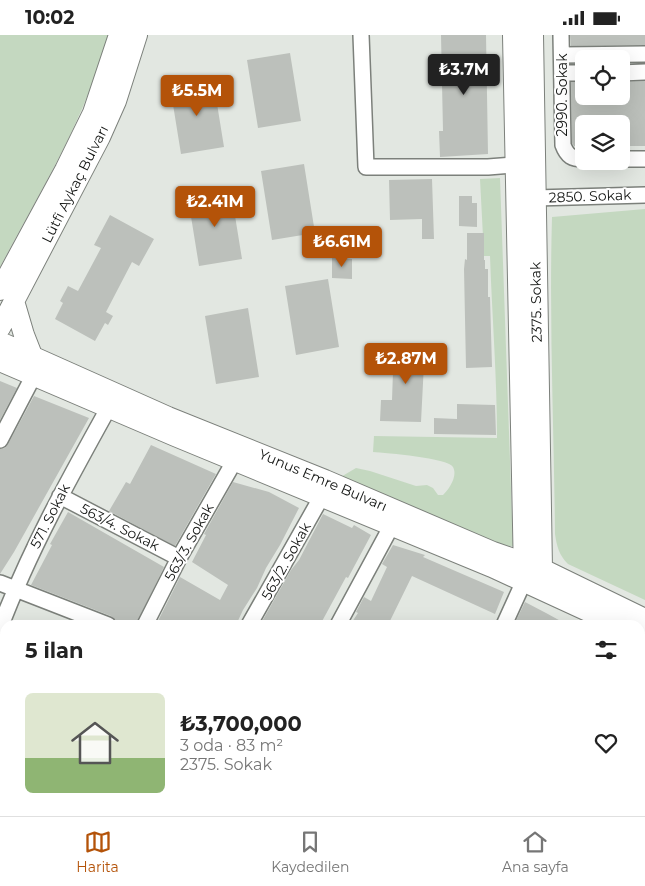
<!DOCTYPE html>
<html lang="tr">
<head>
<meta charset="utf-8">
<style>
  :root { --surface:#fff; --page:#f2f2f2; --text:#222; --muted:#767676; --line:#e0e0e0; --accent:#b45309 }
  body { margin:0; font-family:Montserrat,sans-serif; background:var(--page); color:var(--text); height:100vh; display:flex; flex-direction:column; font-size:19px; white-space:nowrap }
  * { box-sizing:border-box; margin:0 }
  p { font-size:16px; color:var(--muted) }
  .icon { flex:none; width:28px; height:28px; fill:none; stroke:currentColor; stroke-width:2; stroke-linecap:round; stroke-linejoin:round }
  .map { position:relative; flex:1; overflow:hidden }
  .drawer { position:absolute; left:0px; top:585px; width:645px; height:196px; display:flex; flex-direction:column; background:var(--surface); border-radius:15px 15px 0 0; box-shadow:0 5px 20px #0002 }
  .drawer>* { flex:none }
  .buttons { position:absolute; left:575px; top:15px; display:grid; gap:10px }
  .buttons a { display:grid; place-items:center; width:55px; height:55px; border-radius:8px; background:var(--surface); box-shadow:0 5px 20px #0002; font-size:25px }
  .price { position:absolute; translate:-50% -42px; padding:0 11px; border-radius:5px; background:var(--accent); color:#fff; font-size:16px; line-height:32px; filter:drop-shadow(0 1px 2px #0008) }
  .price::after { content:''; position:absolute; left:50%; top:30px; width:15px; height:11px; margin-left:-8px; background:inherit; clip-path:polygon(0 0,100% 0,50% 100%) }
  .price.selected { background:#222; color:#fff }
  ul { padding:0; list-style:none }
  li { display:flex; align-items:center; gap:15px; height:125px; padding:0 25px }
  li+li { border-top:1px solid var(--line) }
  li span { display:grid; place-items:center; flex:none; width:140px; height:100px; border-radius:8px; color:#555 }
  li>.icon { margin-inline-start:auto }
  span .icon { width:60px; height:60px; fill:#fffc; stroke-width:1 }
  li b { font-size:21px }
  h2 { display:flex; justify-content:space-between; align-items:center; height:60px; padding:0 25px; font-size:21px }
  .status { display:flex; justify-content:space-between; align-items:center; height:35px; padding:0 25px; background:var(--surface); direction:ltr }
  .status svg { height:14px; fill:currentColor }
  .tabs { display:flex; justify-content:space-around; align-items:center; height:70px; border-top:1px solid var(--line); background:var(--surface); font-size:14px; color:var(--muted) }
  .tabs a { display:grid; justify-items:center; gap:2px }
  .tabs .selected { color:var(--accent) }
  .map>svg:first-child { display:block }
  .green { fill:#c4d8c0 }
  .building { fill:#bcc0bb }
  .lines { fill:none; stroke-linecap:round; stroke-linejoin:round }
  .minor-casing { stroke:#7c807b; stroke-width:18 }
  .major-casing { stroke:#7c807b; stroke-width:22 }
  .minor { stroke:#fff; stroke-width:15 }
  .major { stroke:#fff; stroke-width:20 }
  .labels { text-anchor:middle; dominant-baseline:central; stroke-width:4; stroke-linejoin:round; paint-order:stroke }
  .street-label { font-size:14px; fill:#131513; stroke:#fff }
</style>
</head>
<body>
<div class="status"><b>10:02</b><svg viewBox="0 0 49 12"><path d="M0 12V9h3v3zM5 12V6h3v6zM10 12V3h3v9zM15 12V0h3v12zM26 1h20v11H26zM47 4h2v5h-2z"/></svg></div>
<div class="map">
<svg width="645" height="781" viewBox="0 0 645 781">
  <rect width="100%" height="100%" fill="#e2e7e1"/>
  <!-- green -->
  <path class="green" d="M0,0H108C86,83 40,157 0,232Z
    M500,143L513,511L504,512L339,443L356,433L370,436L416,451L427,450L433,453L438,460H443C449,454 458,441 453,432C448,423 386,418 373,417L374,401L497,403C497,342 492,281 490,221H484L480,144Z
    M645,174V565L568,529C559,520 557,512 555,499C554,394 549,288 552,182Z"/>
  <!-- building -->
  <path class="building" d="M441,0H486L488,119L440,122L439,96H443Z
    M570,0H645V10L571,11Z
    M290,18L301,86L258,93L247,25Z
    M213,44L224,112L181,119L170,51Z
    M645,46V111H621V89H584V111H574L572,108L571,47H584V61H621V47Z
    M304,129L315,198L272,205L261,136Z
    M432,144L434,204H422V184L390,185L389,145Z
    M231,156L242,224L199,231L188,163Z
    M459,161H472V168H477V192L459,191Z
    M110,180L154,204L139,231L132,227L106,277L113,281L108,290L105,288L95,306L55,284L63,268L60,266L68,251L78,256L101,213L94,210Z
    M467,198H484V225H485V234H488V262H490L492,332L466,333L464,234L465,224L467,225Z
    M332,223L352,224V244L332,243Z
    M328,244L339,312L296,320L285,251Z
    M248,273L259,342L216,349L205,281Z
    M394,308L425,309L421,387L380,386L381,365H392Z
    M0,346L17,353L0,385Z
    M34,361L89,383L14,517L0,539V414L5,413L8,409Z
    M457,369L495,370L496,400L434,399V383L457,384Z
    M151,410L216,439L175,511L109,476L126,447L130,449Z
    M233,447L269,457L299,473L280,510L266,533L257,553L243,575L236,590H156L180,542L220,565L228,550L192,527L206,500L204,499Z
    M68,477L164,532L136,590H121L111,581L31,550L52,510L50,509Z
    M323,479L352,493L354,490L371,500L348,543L346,542L320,590H260L291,535L299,525Z
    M393,510L425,520L423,522L504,557L495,579L412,541L388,590H350L358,578L356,577L364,562L371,566L387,532L382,529Z
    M525,567L546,578L568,590H514Z"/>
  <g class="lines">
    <defs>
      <path id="minor" d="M361,0L366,132H488L514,130
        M561,0L563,110C567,121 572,124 584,124
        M563,20L645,19
        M563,38H584
        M621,38L645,37
        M621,124H645
        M535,163L645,160
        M0,405L34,340
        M60,461L179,523
        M0,548L108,590
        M145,590L179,523L235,425
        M249,590L322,461
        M338,590L392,490
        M504,590L524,546
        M0,593C29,516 69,444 109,372
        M640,759L645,747
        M112,781L113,776
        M204,781L205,776
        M294,781L295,776
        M353,781L354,776
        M430,781V776
        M634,781L635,776"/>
      <path id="major" d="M513,0L524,539
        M533,0L542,534L539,545
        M0,255L65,135L93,78L119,0
        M14,266L24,300L33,323
        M0,293L100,102L116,66L137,0
        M0,307L168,382L325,445L493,517L542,534L645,584
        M0,326L175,401L492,532L618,590
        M640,601L645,603"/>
    </defs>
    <!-- minor casing -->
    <use href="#minor" class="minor-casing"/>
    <!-- major casing -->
    <use href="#major" class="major-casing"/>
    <!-- minor -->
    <use href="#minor" class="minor"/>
    <!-- major -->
    <use href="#major" class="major"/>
  </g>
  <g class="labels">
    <!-- street labels -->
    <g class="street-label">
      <text transform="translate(562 60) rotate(-90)">2990. Sokak</text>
      <text transform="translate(75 149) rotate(-63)">Lütfi Aykaç Bulvarı</text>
      <text transform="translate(590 161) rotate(-2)">2850. Sokak</text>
      <text transform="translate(536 267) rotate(-91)">2375. Sokak</text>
      <text transform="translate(323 445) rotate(23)">Yunus Emre Bulvarı</text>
      <text transform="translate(50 481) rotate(-63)">571. Sokak</text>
      <text transform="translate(120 492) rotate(27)">563/4. Sokak</text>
      <text transform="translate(189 507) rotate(-61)">563/3. Sokak</text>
      <text transform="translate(286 526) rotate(-61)">563/2. Sokak</text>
    </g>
  </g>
</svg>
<div class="buttons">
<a><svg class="icon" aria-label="locate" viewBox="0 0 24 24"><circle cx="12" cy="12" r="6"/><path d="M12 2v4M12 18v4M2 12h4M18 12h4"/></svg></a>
<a><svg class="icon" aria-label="layers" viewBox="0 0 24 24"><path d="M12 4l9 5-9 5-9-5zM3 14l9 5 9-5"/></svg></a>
</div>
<b class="price selected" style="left:464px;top:61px">₺3.7M</b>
<b class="price" style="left:197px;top:82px">₺5.5M</b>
<b class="price" style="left:215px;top:193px">₺2.41M</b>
<b class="price" style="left:342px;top:233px">₺6.61M</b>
<b class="price" style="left:406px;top:350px">₺2.87M</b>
<section class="drawer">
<h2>5 ilan<svg class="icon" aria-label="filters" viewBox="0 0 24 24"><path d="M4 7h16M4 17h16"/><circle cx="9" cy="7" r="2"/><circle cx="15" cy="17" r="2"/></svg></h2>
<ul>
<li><span style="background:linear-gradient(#dfe7d0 65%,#8fb573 0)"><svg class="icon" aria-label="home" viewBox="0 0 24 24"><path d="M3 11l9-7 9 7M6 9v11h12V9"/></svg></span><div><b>₺3,700,000</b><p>3 oda · 83 m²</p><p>2375. Sokak</p></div><svg class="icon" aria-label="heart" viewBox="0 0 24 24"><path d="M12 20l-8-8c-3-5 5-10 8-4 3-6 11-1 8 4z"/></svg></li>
</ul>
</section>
</div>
<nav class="tabs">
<a class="selected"><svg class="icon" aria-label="map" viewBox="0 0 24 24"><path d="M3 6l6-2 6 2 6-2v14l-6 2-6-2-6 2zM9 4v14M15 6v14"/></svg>Harita</a>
<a><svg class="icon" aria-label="saved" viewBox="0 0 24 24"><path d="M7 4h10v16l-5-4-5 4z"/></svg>Kaydedilen</a>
<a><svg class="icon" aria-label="home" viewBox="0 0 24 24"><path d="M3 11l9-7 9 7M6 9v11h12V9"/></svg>Ana sayfa</a>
</nav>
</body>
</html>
